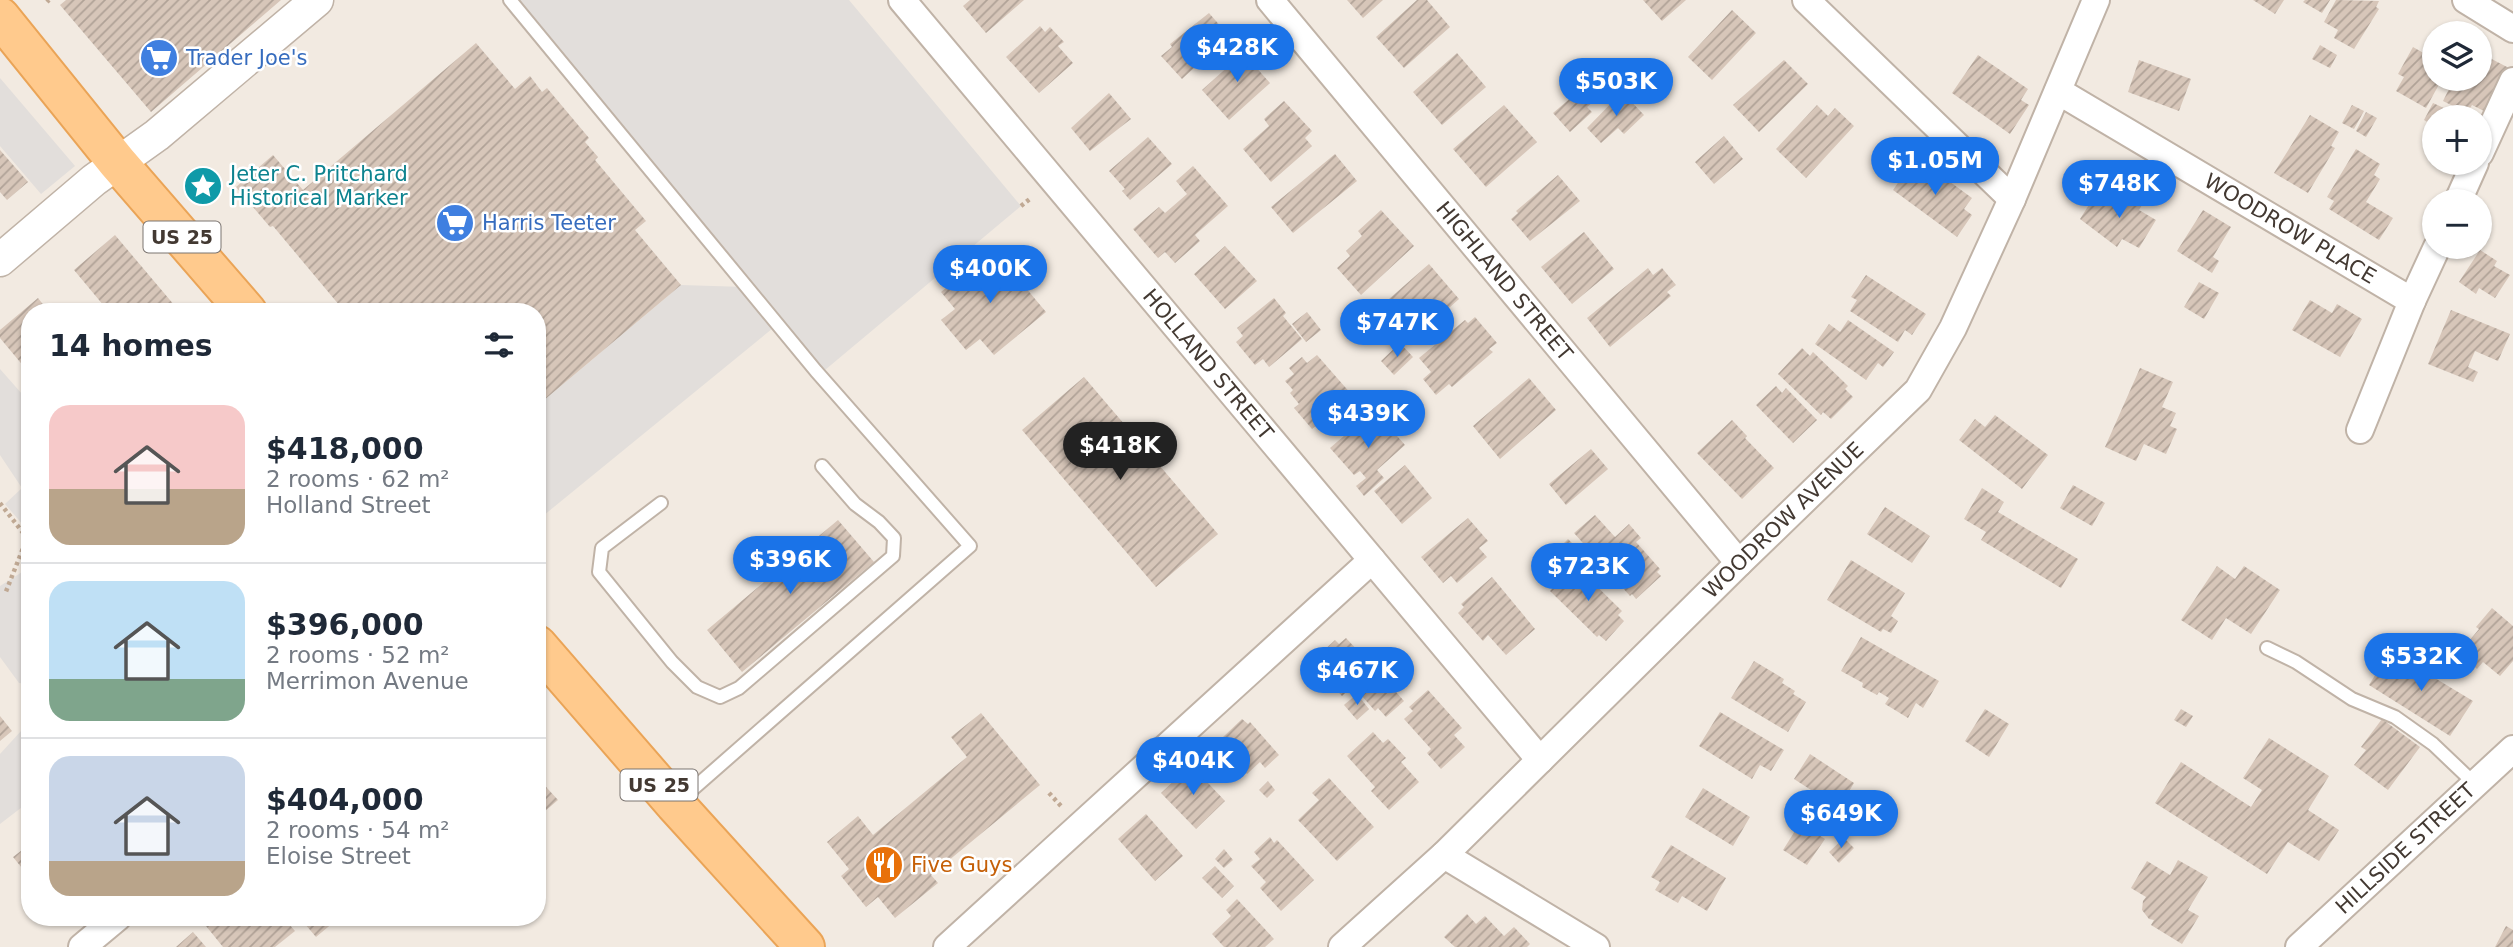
<!DOCTYPE html>
<html lang="en">
<head>
<meta charset="utf-8">
<style>
  :root { --surface:#fff; --page:#f2f2f3; --text:#1f2937; --muted:#747a83; --line:#e0e1e3; --accent:#1a73e8 }
  body { margin:0; font-family:"DejaVu Sans",sans-serif; background:var(--page); color:var(--text); height:100vh; display:flex; flex-direction:column; font-size:26px; white-space:nowrap }
  * { box-sizing:border-box; margin:0 }
  p { font-size:23px; color:var(--muted) }
  .icon { flex:none; width:38px; height:38px; fill:none; stroke:currentColor; stroke-width:2; stroke-linecap:round; stroke-linejoin:round }
  .map { position:relative; flex:1; overflow:hidden }
  .details { position:absolute; left:21px; top:303px; width:525px; height:623px; display:flex; flex-direction:column; background:var(--surface); border-radius:28px; box-shadow:0 2px 5px #0004 }
  .details>* { flex:none }
  .controls { position:absolute; left:2422px; top:21px; display:grid; gap:14px }
  .controls a { display:grid; place-items:center; width:70px; height:70px; border-radius:50%; background:var(--surface); box-shadow:0 2px 5px #0004; font-size:35px }
  .price { position:absolute; translate:-50% -60px; padding:0 16px; border-radius:24px; background:var(--accent); color:#fff; font-size:23px; line-height:46px; filter:drop-shadow(0 2px 4px #0008) }
  .price::after { content:''; position:absolute; left:50%; top:42px; width:21px; height:16px; margin-left:-10px; background:inherit; clip-path:polygon(0 0,100% 0,50% 100%) }
  .price.selected { background:#222; color:#fff }
  ul { padding:0; list-style:none }
  li { display:flex; align-items:center; gap:21px; height:175px; padding:0 28px }
  li+li { border-top:2px solid var(--line) }
  li span { display:grid; place-items:center; flex:none; width:196px; height:140px; border-radius:21px; color:#555 }
  li>.icon { margin-inline-start:auto }
  span .icon { width:84px; height:84px; fill:#fffc; stroke-width:1 }
  li b { font-size:30px }
  h2 { display:flex; justify-content:space-between; align-items:center; height:84px; padding:0 28px; font-size:30px }
  .map>svg:first-child { display:block }
  .parking { fill:#e2dedb }
  .building { fill:url(#building-hatch) }
  .lines { fill:none; stroke-linecap:round; stroke-linejoin:round }
  .service-casing { stroke:#c0b3a7; stroke-width:16 }
  .minor-casing { stroke:#c0b3a7; stroke-width:30 }
  .tertiary-casing { stroke:#c0b3a7; stroke-width:35 }
  .primary-casing { stroke:#eaa457; stroke-width:42 }
  .path { stroke:#c0a994; stroke-width:4.5; stroke-dasharray:3.5 3.5; stroke-linecap:butt }
  .service { stroke:#fff; stroke-width:12 }
  .minor { stroke:#fff; stroke-width:26 }
  .tertiary { stroke:#fff; stroke-width:32 }
  .primary { stroke:#ffca8d; stroke-width:38 }
  .labels { text-anchor:middle; dominant-baseline:central; stroke-width:5; stroke-linejoin:round; paint-order:stroke }
  .shield { fill:#fff; stroke:#7b7470; stroke-width:2 }
  .shield-label { font-size:19px; font-weight:bold; fill:#433932 }
  .shop-label { font-size:21px; fill:#366cbe; stroke:#fff; text-anchor:start }
  .culture-label { font-size:21px; fill:#0d838f; stroke:#fff; text-anchor:start }
  .street-label { font-size:21px; fill:#433932; stroke:#fff }
  .food-label { font-size:21px; fill:#c56008; stroke:#fff; text-anchor:start }
</style>
</head>
<body>
<div class="map">
<svg width="2513" height="947" viewBox="0 0 2513 947">
  <defs>
    <pattern id="building-hatch" width="6" height="6" patternUnits="userSpaceOnUse" patternTransform="scale(1.75)"><rect width="6" height="6" fill="#d7c6b9"/><path d="M-1 1l2-2M0 6l6-6M5 7l2-2" fill="none" stroke="#b0a297"/></pattern>
  </defs>
  <rect width="100%" height="100%" fill="#f2eae1"/>
  <!-- parking -->
  <path class="parking" d="M510,0H849L1021,206L819,375L778,324L538,520L537,406L681,285L745,287Z
    M0,78L75,166L41,194L0,146Z
    M0,369L30,403V533L5,504L22,488L0,455Z
    M30,567V684L19,683L0,657V586Z
    M21,731L30,741V801L0,824V754Z"/>
  <!-- building -->
  <path class="building" d="M66,0H281L151,112L60,5Z
    M970,0H1024L986,33L963,6Z
    M1347,0H1383L1363,18Z
    M1417,0H1427L1450,27L1404,68L1376,37Z
    M1643,0H1686L1662,21Z
    M2253,0H2284L2275,14Z
    M2305,0H2330L2322,13L2303,2Z
    M2336,0L2379,1L2376,7L2379,9L2354,49L2334,38L2338,30L2324,22Z
    M1732,10L1756,33L1712,80L1688,57Z
    M1209,13L1229,36L1182,79L1161,56L1172,47L1170,44Z
    M1040,26L1045,32L1050,27L1064,42L1058,46L1073,63L1039,93L1006,57Z
    M476,43L515,89L530,76L542,92L547,88L589,138L585,142L598,157L595,160L646,221L635,230L681,285L537,406V312H345L273,226L270,227L236,187L273,155L303,190Z
    M1244,45L1257,60L1253,64L1270,83L1229,120L1202,90L1232,63L1229,59Z
    M2320,45L2337,55L2330,68L2312,59Z
    M2413,47L2434,59V79H2442L2426,108L2396,91L2404,77L2398,74Z
    M1457,53L1486,87L1442,125L1413,92Z
    M2480,53L2509,68L2486,112L2472,105L2467,113L2443,101L2454,79H2480Z
    M1978,55L2028,89L2021,100L2029,105L2010,134L1952,93Z
    M1784,60L1808,84L1759,132L1733,105Z
    M2139,60L2191,79L2179,111L2128,92Z
    M1585,77L1601,95L1587,107L1592,112L1570,132L1553,113L1573,96L1569,91Z
    M1622,92L1644,115L1624,134L1618,128L1601,143L1587,128Z
    M1109,93L1131,119L1090,151L1071,128Z
    M1284,101L1312,131L1305,138L1312,146L1271,182L1243,149L1269,126L1264,119Z
    M2433,103L2446,109L2441,117H2434V126L2424,120Z
    M1504,105L1537,142L1486,187L1453,149Z
    M1817,105L1828,116L1835,108L1854,126L1806,178L1776,149Z
    M2352,105L2364,111L2354,129L2342,123Z
    M2366,112L2377,118L2366,137L2356,131Z
    M2310,115L2339,132L2331,146L2335,148L2308,193L2274,173Z
    M1724,136L1743,159L1714,184L1695,162Z
    M1148,137L1172,164L1130,200L1122,191L1125,189L1109,171Z
    M2356,149L2380,164L2374,175L2380,179L2366,202L2393,218L2379,240L2329,209L2334,201L2327,197Z
    M0,150L28,182L7,200L0,192Z
    M1335,154L1357,181L1293,233L1271,207Z
    M1916,157L1972,198L1964,209L1972,215L1957,237L1893,190Z
    M1193,166L1228,206L1195,235L1200,241L1175,263L1165,252L1158,258L1133,229L1159,207L1165,213L1187,194L1176,181Z
    M208,167L222,183L214,190L200,174Z
    M1558,175L1580,201L1530,241L1511,219L1518,213L1516,211Z
    M2124,194L2142,205L2139,210L2156,220L2139,248L2122,239L2117,247L2080,219L2092,200Z
    M1381,210L1414,246L1361,295L1337,268L1350,256L1346,251L1362,236L1358,231Z
    M2203,210L2231,227L2213,257L2219,261L2212,273L2177,251Z
    M1584,232L1614,269L1572,304L1541,267Z
    M115,235L175,306L169,312H109L74,270Z
    M1225,246L1257,281L1225,309L1194,274Z
    M993,249L1046,312L994,355L980,339L966,350L941,320L955,309L941,292Z
    M2480,250L2497,261L2494,266L2510,275L2495,298L2479,288L2476,294L2459,282Z
    M1429,264L1459,299L1412,341L1381,306Z
    M1648,268L1653,275L1662,268L1676,285L1667,292L1671,296L1610,347L1587,318Z
    M1866,275L1926,314L1912,335L1905,330L1898,342L1850,311L1857,300L1851,297Z
    M2199,282L2219,293L2204,319L2184,307Z
    M38,298L49,312H30V374L0,338V330Z
    M1274,298L1286,313L1283,316L1302,339L1269,367L1263,359L1255,365L1236,342L1243,336L1237,328Z
    M2310,300L2332,313L2337,304L2362,319L2340,357L2292,330Z
    M2451,310L2510,334L2498,361L2475,351L2468,367L2478,372L2473,382L2428,364Z
    M1307,312L1321,330L1306,342L1292,324Z
    M1475,317L1497,343L1489,349L1493,352L1452,387L1449,384L1436,395L1423,379L1431,372L1419,358L1465,320L1468,323Z
    M1848,320L1894,352L1883,367L1878,363L1866,380L1815,344L1829,324L1840,332Z
    M1400,343L1413,357L1394,375L1381,361Z
    M1802,348L1810,356L1813,352L1848,386L1845,389L1853,397L1831,419L1823,412L1821,415L1778,374Z
    M1317,355L1352,395L1312,429L1294,408L1299,404L1290,393L1293,390L1285,381L1294,374L1289,368L1302,357L1307,363Z
    M2140,368L2173,382L2162,407L2176,413L2170,426L2177,429L2166,454L2144,444L2136,461L2105,447Z
    M1084,377L1218,534L1156,587L1022,430Z
    M1529,378L1556,410L1500,459L1473,426Z
    M1776,386L1782,393L1786,388L1817,420L1793,443L1756,405Z
    M1374,410L1405,445L1377,470L1384,478L1364,496L1356,486L1366,478L1360,471L1354,475L1330,448Z
    M1995,415L2048,455L2022,489L1959,440L1975,419L1985,427Z
    M1732,420L1747,436L1745,438L1774,468L1742,499L1697,453Z
    M1591,449L1608,469L1566,505L1549,484Z
    M1405,465L1432,498L1402,524L1374,491Z
    M2073,485L2105,503L2092,526L2060,508Z
    M1982,488L2004,502L1998,512L2078,559L2061,588L1981,540L1986,532L1964,519Z
    M1885,507L1930,536L1912,563L1867,534Z
    M1595,515L1615,537L1629,524L1641,538L1636,542L1660,569L1657,572L1661,576L1636,599L1632,594L1630,596L1574,533Z
    M1468,518L1488,541L1479,548L1487,557L1457,583L1451,576L1443,583L1421,557Z
    M838,520L874,562L742,672L707,630Z
    M1568,539L1582,553L1572,564L1557,550Z
    M1851,560L1905,593L1891,616L1898,621L1891,633L1883,629L1881,632L1827,600Z
    M1575,565L1622,611L1618,615L1624,621L1606,641L1599,635L1597,637L1550,591Z
    M2217,566L2235,579L2244,566L2280,590L2251,634L2226,618L2212,640L2181,620Z
    M1492,577L1535,629L1506,655L1488,635L1483,641L1458,613L1464,607L1461,604Z
    M2492,608L2513,626V661L2500,676L2483,662L2477,669L2459,653L2479,629L2476,627Z
    M1861,637L1939,681L1923,708L1916,703L1908,718L1885,704L1889,698L1879,692L1877,695L1862,687L1863,683L1841,671Z
    M1346,638L1373,667L1342,696L1315,667L1323,659L1319,655L1335,640L1339,644Z
    M2390,651L2473,701L2450,736L2369,685Z
    M1754,661L1784,679L1782,683L1795,691L1793,694L1806,702L1788,732L1731,698Z
    M1382,676L1404,701L1386,717L1378,708L1375,711L1361,695Z
    M1428,690L1462,728L1454,735L1465,747L1441,769L1427,753L1431,749L1404,719L1413,711L1409,707Z
    M1357,694L1369,709L1357,720L1344,705Z
    M1985,709L2009,724L1989,757L1965,741Z
    M2181,709L2193,716L2186,727L2174,720Z
    M1720,712L1784,750L1771,771L1760,765L1752,779L1699,746Z
    M981,713L1040,785L931,875L938,883L895,918L878,897L866,907L841,876L849,869L827,842L858,816L873,835L967,757L951,737Z
    M0,716L12,731L0,741Z
    M1242,719L1248,724L1250,722L1279,755L1265,768L1260,762L1247,774L1223,748L1228,743L1223,737Z
    M2382,719L2420,747L2388,790L2354,765L2366,750L2361,747Z
    M1373,732L1383,743L1388,739L1406,758L1401,762L1419,782L1389,810L1371,791L1375,787L1347,756Z
    M2269,738L2329,776L2308,810L2339,830L2319,861L2288,842L2267,874L2155,803L2181,762L2251,807L2262,790L2243,778Z
    M1810,754L1854,783L1839,808L1794,779Z
    M1191,765L1225,801L1196,829L1161,793Z
    M537,777L558,800L537,818Z
    M1329,778L1374,827L1337,861L1298,820L1319,800L1312,793Z
    M1268,781L1275,790L1267,798L1259,790Z
    M1703,788L1750,817L1733,846L1685,817Z
    M1146,814L1183,856L1155,881L1118,839Z
    M1800,823L1825,839L1807,865L1783,850Z
    M1270,837L1274,843L1277,840L1314,880L1281,911L1260,888L1266,882L1251,866L1260,859L1254,852Z
    M1844,838L1854,848L1839,863L1829,852Z
    M30,844V878L13,857Z
    M1671,845L1726,878L1707,911L1682,896L1678,903L1655,890L1660,882L1651,877Z
    M1224,849L1233,860L1224,868L1215,859Z
    M2178,860L2208,877L2188,910L2199,916L2182,944L2151,925L2154,920L2149,919L2142,910L2143,901L2146,897L2131,888L2147,861L2170,875Z
    M1215,866L1234,886L1222,898L1202,878Z
    M1237,899L1274,939L1265,947H1224L1212,934L1231,916L1226,910Z
    M1467,914L1476,924L1485,916L1504,936L1514,927L1530,944L1527,947H1455L1444,937Z
    M217,917H283L295,931L275,947H223L206,926Z
    M299,917H340L316,937Z
    M2506,926L2513,930V947H2495Z
    M193,932L206,947H176Z"/>
  <g class="lines">
    <defs>
      <path id="service" d="M510,0L816,371L970,546L678,802
        M661,503L602,548L599,572L672,662L697,687L720,697L739,688L893,556L894,538L879,522L855,504L822,466
        M2267,648L2296,662L2352,699L2395,717L2433,744L2475,784"/>
      <g id="minor">
        <path id="s1" d="M902,0L1540,760"/>
        <path id="s2" d="M1270,0L1739,563"/>
        <path d="M1806,0L2012,199"/>
        <path d="M2466,0L2513,29"/>
        <path id="s3" d="M2058,91L2412,301"/>
        <path d="M2480,153L2513,81"/>
        <path d="M2458,201L2475,163"/>
        <path d="M2360,430L2412,301L2437,247"/>
        <path d="M1444,855L1596,947"/>
        <path d="M82,947L118,917"/>
        <path d="M947,947L1372,560"/>
        <path id="s4" d="M1342,947L1444,855L1739,563L1918,390L1953,328L2012,199L2096,0"/>
        <path id="s5" d="M2299,947L2513,749"/>
      </g>
      <path id="tertiary" d="M0,260L94,180L157,135L317,0"/>
      <path id="primary" d="M0,17L117,162L247,312
        M537,645L675,804L805,947"/>
    </defs>
    <!-- service casing -->
    <use href="#service" class="service-casing"/>
    <!-- minor casing -->
    <use href="#minor" class="minor-casing"/>
    <!-- tertiary casing -->
    <use href="#tertiary" class="tertiary-casing"/>
    <!-- primary casing -->
    <use href="#primary" class="primary-casing"/>
    <!-- path -->
    <path class="path" d="M47,2L49,0
      M1021,206L1031,198
      M0,503L27,538L5,594
      M537,520H538
      M1049,793L1061,806"/>
    <!-- service -->
    <use href="#service" class="service"/>
    <!-- minor -->
    <use href="#minor" class="minor"/>
    <!-- tertiary -->
    <use href="#tertiary" class="tertiary"/>
    <!-- primary -->
    <use href="#primary" class="primary"/>
  </g>
  <!-- icons -->
  <defs>
    <symbol id="supermarket-disc" viewBox="-11 -11 22 22"><circle r="9.5" fill="#3f7fe0" stroke="#fff"/><path d="M-6-5.5h2.5l.6 2H6L4.5 2H-2.5L-4.4-4H-6ZM-1.5 3.2a1.3 1.3 0 1 0 .1 0ZM3 3.2a1.3 1.3 0 1 0 .1 0Z" fill="#fff"/></symbol>
    <symbol id="sight-disc" viewBox="-11 -11 22 22"><circle r="9.5" fill="#0f9aa8" stroke="#fff"/><path d="M0-6L1.8-2.2L6-1.7L2.9 1.2L3.7 5.4L0 3.3L-3.7 5.4L-2.9 1.2L-6-1.7L-1.8-2.2Z" fill="#fff"/></symbol>
    <symbol id="restaurant-disc" viewBox="-11 -11 22 22"><circle r="9.5" fill="#e8710a" stroke="#fff"/><path d="M-5-6h1v4h1v-4h1v4h1v-4h1v5L-1.5 .5V6h-2V.5L-5-1ZM5-6V6H3V1.5H1.5Q1.5-4 5-6Z" fill="#fff"/></symbol>
  </defs>
  <g fill-rule="evenodd">
    <use href="#supermarket-disc" x="137" y="36" width="44" height="44"/>
    <use href="#sight-disc" x="181" y="164" width="44" height="44"/>
    <use href="#supermarket-disc" x="433" y="201" width="44" height="44"/>
    <use href="#restaurant-disc" x="862" y="843" width="44" height="44"/>
  </g>
  <g class="labels">
    <!-- shield labels -->
    <g class="shield">
      <rect x="143.5" y="221.5" width="77" height="31" rx="5"/>
      <rect x="620.5" y="769.5" width="77" height="31" rx="5"/>
    </g>
    <g class="shield-label">
      <text x="182" y="237">US 25</text>
      <text x="659" y="785">US 25</text>
    </g>
    <!-- shop labels -->
    <g class="shop-label">
      <text x="186" y="58">Trader Joe's</text>
      <text x="482" y="223">Harris Teeter</text>
    </g>
    <!-- culture labels -->
    <g class="culture-label">
      <text x="230" y="174">Jeter C. Pritchard<tspan x="230" dy="24">Historical Marker</tspan></text>
    </g>
    <!-- street labels -->
    <g class="street-label">
      <text stroke="none"><textPath href="#s3" startOffset="270">WOODROW PLACE</textPath></text>
      <text stroke="none"><textPath href="#s2" startOffset="366">HIGHLAND STREET</textPath></text>
      <text stroke="none"><textPath href="#s1" startOffset="476">HOLLAND STREET</textPath></text>
      <text stroke="none"><textPath href="#s4" startOffset="614">WOODROW AVENUE</textPath></text>
      <text stroke="none"><textPath href="#s5" startOffset="145">HILLSIDE STREET</textPath></text>
    </g>
    <!-- food labels -->
    <g class="food-label">
      <text x="911" y="865">Five Guys</text>
    </g>
  </g>
</svg>
<div class="controls">
<a><svg class="icon" aria-label="layers" viewBox="0 0 24 24"><path d="M12 4l9 5-9 5-9-5zM3 14l9 5 9-5"/></svg></a>
<a>+</a>
<a>−</a>
</div>
<b class="price" style="left:1237px;top:84px">$428K</b>
<b class="price" style="left:1616px;top:118px">$503K</b>
<b class="price" style="left:1935px;top:197px">$1.05M</b>
<b class="price" style="left:2119px;top:220px">$748K</b>
<b class="price" style="left:990px;top:305px">$400K</b>
<b class="price" style="left:1397px;top:359px">$747K</b>
<b class="price" style="left:1368px;top:450px">$439K</b>
<b class="price selected" style="left:1120px;top:482px">$418K</b>
<b class="price" style="left:790px;top:596px">$396K</b>
<b class="price" style="left:1588px;top:603px">$723K</b>
<b class="price" style="left:2421px;top:693px">$532K</b>
<b class="price" style="left:1357px;top:707px">$467K</b>
<b class="price" style="left:1193px;top:797px">$404K</b>
<b class="price" style="left:1841px;top:850px">$649K</b>
<section class="details">
<h2>14 homes<svg class="icon" aria-label="filters" viewBox="0 0 24 24"><path d="M4 7h16M4 17h16"/><circle cx="9" cy="7" r="2"/><circle cx="15" cy="17" r="2"/></svg></h2>
<ul>
<li><span style="background:linear-gradient(#f6c9c9 60%,#b9a48a 0)"><svg class="icon" aria-label="home" viewBox="0 0 24 24"><path d="M3 11l9-7 9 7M6 9v11h12V9"/></svg></span><div><b>$418,000</b><p>2 rooms · 62 m²</p><p>Holland Street</p></div></li>
<li><span style="background:linear-gradient(#bfe0f5 70%,#7fa58c 0)"><svg class="icon" aria-label="home" viewBox="0 0 24 24"><path d="M3 11l9-7 9 7M6 9v11h12V9"/></svg></span><div><b>$396,000</b><p>2 rooms · 52 m²</p><p>Merrimon Avenue</p></div></li>
<li><span style="background:linear-gradient(#c9d6e8 75%,#b9a48a 0)"><svg class="icon" aria-label="home" viewBox="0 0 24 24"><path d="M3 11l9-7 9 7M6 9v11h12V9"/></svg></span><div><b>$404,000</b><p>2 rooms · 54 m²</p><p>Eloise Street</p></div></li>
</ul>
</section>
</div>
</body>
</html>
